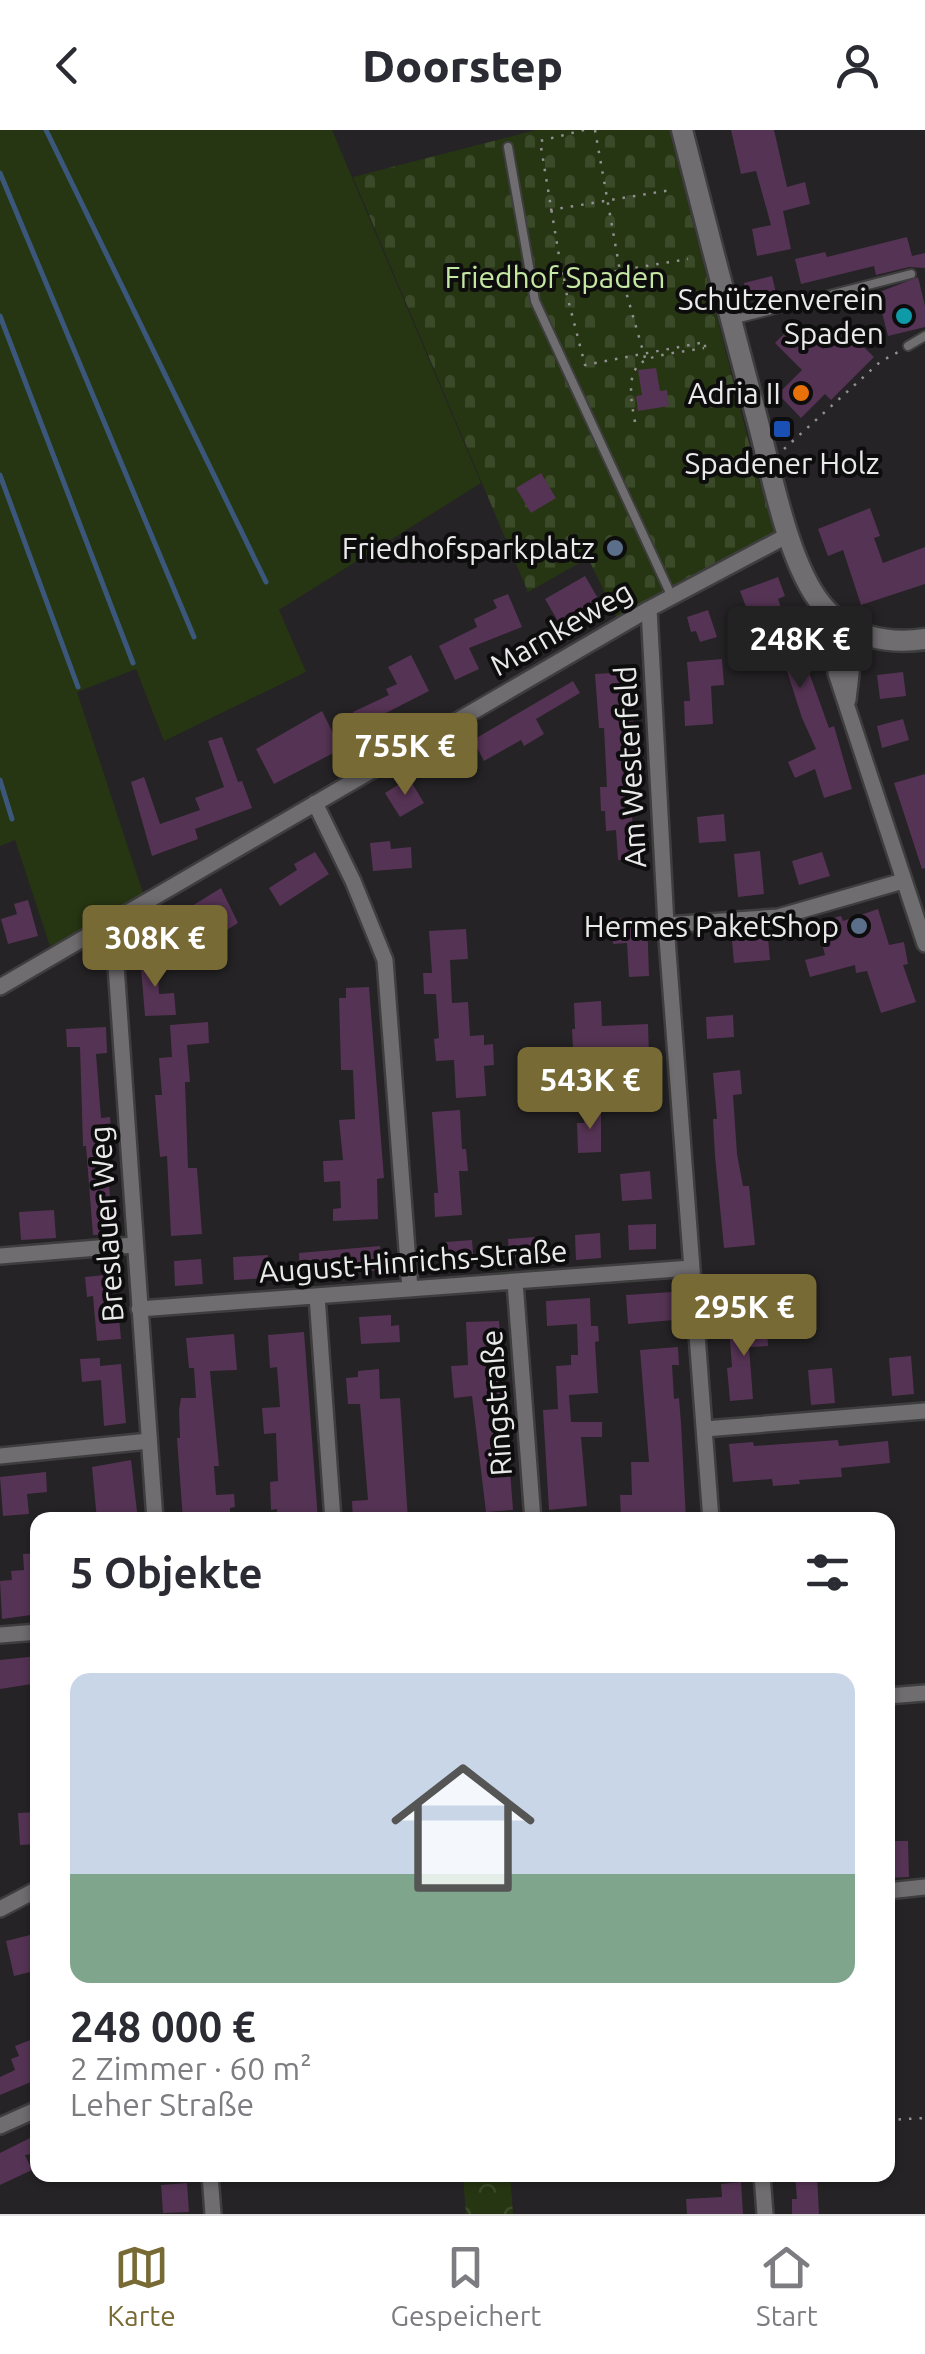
<!DOCTYPE html>
<html lang="de">
<head>
<meta charset="utf-8">
<style>
  :root { --surface:#fff; --page:#f2f2f3; --text:#2b2b33; --muted:#7c7c81; --line:#e1e1e2; --accent:#776a34 }
  body { margin:0; font-family:Ubuntu,sans-serif; background:var(--page); color:var(--text); height:100vh; display:flex; flex-direction:column; font-size:38px; white-space:nowrap }
  * { box-sizing:border-box; margin:0 }
  p { font-size:32px; color:var(--muted) }
  .icon { flex:none; width:55px; height:55px; fill:none; stroke:currentColor; stroke-width:2; stroke-linecap:round; stroke-linejoin:round }
  .map { position:relative; flex:1; overflow:hidden }
  .details { position:absolute; left:30px; top:1382px; width:865px; height:670px; display:flex; flex-direction:column; background:var(--surface); border-radius:20px; box-shadow:0 2px 8px #0004 }
  .details>* { flex:none }
  .price { position:absolute; translate:-50% -85px; padding:0 22px; border-radius:10px; background:var(--accent); color:#fff; font-size:32px; line-height:65px; filter:drop-shadow(0 2px 5px #0008) }
  .price::after { content:''; position:absolute; left:50%; top:60px; width:30px; height:22px; margin-left:-15px; background:inherit; clip-path:polygon(0 0,100% 0,50% 100%) }
  .price.current { background:#222; color:#fff }
  ul { padding:0; list-style:none }
  li { display:grid; align-content:center; gap:20px; height:530px; padding:0 40px }
  li+li { border-top:2px solid var(--line) }
  li span { display:grid; place-items:center; height:310px; border-radius:20px; color:#555 }
  li>.icon { margin-inline-start:auto }
  span .icon { width:180px; height:180px; fill:#fffc; stroke-width:1 }
  li b { font-size:42px }
  h2 { display:flex; justify-content:space-between; align-items:center; height:120px; padding:0 40px; font-size:42px }
  header { display:flex; justify-content:space-between; align-items:center; height:130px; padding:0 40px; background:var(--surface); font-size:45px; font-weight:800 }
  .tab-bar { display:flex; justify-content:space-around; align-items:center; height:140px; border-top:2px solid var(--line); background:var(--surface); font-size:28px; color:var(--muted) }
  .tab-bar a { display:grid; justify-items:center; gap:5px }
  .tab-bar .current { color:var(--accent) }
  .map>svg:first-child { display:block }
  .grass { fill:#263612 }
  .cemetery { fill:url(#cemetery-stones) }
  .park { fill:url(#park-crowns) }
  .lines { fill:none; stroke-linecap:round; stroke-linejoin:round }
  .stream { stroke:#3c577c; stroke-width:5 }
  .building { fill:#553354 }
  .service-casing { stroke:#3f3e3f; stroke-width:12 }
  .minor-casing { stroke:#3f3e3f; stroke-width:20 }
  .tertiary-casing { stroke:#3f3e3f; stroke-width:25 }
  .path { stroke:#929092; stroke-width:2.5; stroke-dasharray:2.5 8; stroke-linecap:butt }
  .service { stroke:#6f6d6f; stroke-width:8 }
  .minor { stroke:#6f6d6f; stroke-width:15 }
  .tertiary { stroke:#6f6d6f; stroke-width:20 }
  .culture-dot { fill:#0f9aa8; stroke:#0e0d0e; stroke-width:4 }
  .food-dot { fill:#e8710a; stroke:#0e0d0e; stroke-width:4 }
  .transit-dot { fill:#1a4fb4; stroke:#0e0d0e; stroke-width:4 }
  .service-dot { fill:#5c6f8a; stroke:#0e0d0e; stroke-width:4 }
  .labels { text-anchor:middle; dominant-baseline:central; stroke-width:8; stroke-linejoin:round; paint-order:stroke }
  .park-label { font-size:30px; fill:#c4e7a1; stroke:#0e0d0e }
  .poi-label { font-size:30px; fill:#ebeaeb; stroke:#0e0d0e; text-anchor:end }
  .street-label { font-size:30px; fill:#ebeaeb; stroke:#0e0d0e }
</style>
</head>
<body>
<header><svg class="icon" aria-label="back" viewBox="0 0 24 24"><path d="M15 5l-7 7 7 7"/></svg>Doorstep<svg class="icon" aria-label="person" viewBox="0 0 24 24"><circle cx="12" cy="8" r="4"/><path d="M4 21q1-7 8-7t8 7"/></svg></header>
<div class="map">
<svg width="925" height="2084" viewBox="0 0 925 2084">
  <defs>
    <pattern id="cemetery-stones" width="16" height="16" patternUnits="userSpaceOnUse" patternTransform="scale(2.5)"><rect width="16" height="16" fill="#263612"/><path d="M2 7V4a2 2 0 0 1 4 0v3zM10 15v-3a2 2 0 0 1 4 0v3z" fill="#3b4a29"/></pattern>
    <pattern id="park-crowns" width="20" height="18" patternUnits="userSpaceOnUse" patternTransform="scale(2.5)"><rect width="20" height="18" fill="#263612"/><path d="M2 6a3 3 0 1 1 6 0M12 15a3 3 0 1 1 6 0" fill="none" stroke="#3b4a29"/></pattern>
  </defs>
  <rect width="100%" height="100%" fill="#252325"/>
  <!-- grass -->
  <path class="grass" d="M0,0H332L481,353L279,480L306,542L164,611L136,539L77,562L144,766L50,816L15,710L0,716Z"/>
  <!-- cemetery -->
  <path class="cemetery" d="M536,0H669L758,348L777,403L618,490L588,428L528,462L353,47Z"/>
  <!-- park -->
  <path class="park" d="M463,2045H510L513,2084H466Z"/>
  <g class="lines">
    <!-- stream -->
    <path class="stream" d="M46,0L266,452
      M0,43L194,507
      M0,186L133,533
      M0,345L78,557
      M0,650L12,689"/>
  </g>
  <!-- building -->
  <path class="building" d="M731,0H774L787,57L805,52L810,74L783,81L791,119L757,126L752,99L771,95L756,41L741,44Z
    M907,107L912,126L925,123V138L909,137L876,145L874,136L801,154L795,129L825,122L827,127Z
    M772,146L776,163L748,170L744,153Z
    M918,147L925,176V197L888,206L877,163Z
    M796,192L823,219L844,198L874,227L831,270L825,264L801,288L778,264L802,240L775,213Z
    M656,238L660,261L667,260L669,276L638,281L636,266L642,265L638,240Z
    M541,343L556,368L531,383L516,358Z
    M870,378L880,406L874,408L883,433L925,417V454L861,475L843,420L828,426L818,399Z
    M585,446L599,470L559,493L545,469Z
    M778,447L785,466L778,469L793,510L797,509L829,598L834,596L852,659L824,668L815,639L795,648L788,632L816,619L802,588L774,500L757,506L740,461Z
    M508,464L522,497L469,518L479,539L455,550L439,516L477,497L474,489L497,478L493,470Z
    M708,480L717,507L700,512L696,501L691,502L687,487Z
    M411,525L429,561L380,586L385,596L364,606L353,582L389,565L386,559L397,554L388,537Z
    M722,529L724,555L711,556L713,594L685,596L684,571H690L687,532Z
    M630,542L638,643L634,644L636,679H632L633,711H638L639,729L618,730L616,700L606,701L605,681H601L600,657H607L604,598H599L595,544Z
    M903,542L906,566L880,569L877,545Z
    M573,551L580,563L536,589L544,604L524,616L521,610L484,631L473,610Z
    M322,581L341,619L274,654L256,619Z
    M903,589L909,610L882,618L877,596Z
    M222,607L238,652L242,651L252,678L195,699L198,709L152,726L131,652L144,647L160,694L200,680L195,668L224,657L208,611Z
    M925,644V738L922,739L894,653Z
    M409,648L424,673L400,687L385,663Z
    M724,684L726,711L699,713L697,687Z
    M390,711L391,719L411,717L412,738L373,741L370,713Z
    M760,721L764,764L738,767L734,724Z
    M315,722L329,744L280,776L269,758L297,740L294,734Z
    M822,722L830,746L799,755L792,731Z
    M221,758L238,793L222,803L213,790L204,795L192,776Z
    M28,770L38,806L8,814L1,789L17,784L14,774Z
    M878,779L889,815L904,812L908,834L903,835L916,872L881,883L867,841L856,843L855,835L810,847L805,830L825,825L816,792L841,786L843,791Z
    M647,787L649,846L629,847L627,813L613,814L612,789Z
    M466,799L468,829L450,830L452,873L468,872L470,906L484,905V915L493,914L494,935L484,936L486,966L456,968L454,930L436,931L434,909L439,908L436,864H424L423,843H432L429,801Z
    M768,808L770,830L734,833L732,811Z
    M157,825L159,864L174,863L176,885L145,886L140,826Z
    M369,857L384,1048L377,1049L378,1089L333,1091V1079L341,1078L340,1051L324,1052L323,1031L343,1030L339,990L355,989L353,940H341L339,868H346V858Z
    M601,871L602,896L648,894L649,925L600,928L602,955L575,956L572,899H575L574,873Z
    M733,885L734,907L707,909L706,887Z
    M208,892L209,913L187,915L190,952H185L188,1038H197L202,1104L171,1106L167,1026L160,1027L157,992L155,965H162L159,928L172,927L170,895Z
    M106,897L107,923L96,924L101,988L110,987L112,1014L107,1015L112,1104L93,1105L86,1016H83L80,917H67L66,899Z
    M740,940L742,964L733,965L737,1024L743,1056H749L755,1115L724,1118L715,1026L713,989H717L713,943Z
    M601,979V1022L578,1023L577,993H584L583,981Z
    M460,980L462,1019H466L468,1041H459L462,1085L435,1087L434,1063H438L432,982Z
    M650,1041L652,1069L622,1071L620,1044Z
    M54,1080L56,1108L21,1110L19,1082Z
    M656,1094V1119L629,1120L628,1095Z
    M600,1103L601,1128L576,1130L575,1105Z
    M535,1107L537,1134L510,1136L508,1109Z
    M472,1110L474,1134L447,1136L445,1112Z
    M380,1116L382,1140L300,1148L299,1123Z
    M268,1125L269,1148L234,1150L233,1127Z
    M201,1129L203,1154L175,1156L174,1131Z
    M115,1144L121,1209L97,1211L93,1166L87,1167L85,1147Z
    M672,1162L674,1190L628,1194L626,1165Z
    M590,1168L591,1196H598L599,1211L595,1212L598,1263L569,1265L571,1292H602V1307H581L587,1376L549,1380L543,1280L558,1279L556,1236L571,1235V1225H578L577,1194L547,1196L546,1171Z
    M391,1185V1196L399,1195L400,1212L361,1214L359,1187Z
    M499,1191L513,1380L486,1382L472,1266L454,1268L451,1236L468,1235L466,1192Z
    M767,1195L768,1216L749,1217L753,1269L730,1271L727,1238L732,1237L729,1198Z
    M304,1202L318,1390H277V1379L271,1380L270,1352L278,1351L276,1303L264,1304L262,1278L280,1277L277,1237L270,1238L268,1205Z
    M234,1204L237,1240L210,1241L219,1336H214L216,1365L234,1364L235,1377L230,1378V1387L183,1390L177,1308H180L179,1280L181,1268H196L194,1238H189L186,1208Z
    M678,1217L679,1235H672L674,1269L679,1268L681,1293L686,1390H621L620,1365H632L631,1332H649L640,1220Z
    M911,1226L914,1264L892,1266L889,1228Z
    M100,1228V1236L121,1234L126,1293L104,1296L101,1250L82,1252L80,1229Z
    M832,1238L835,1273L811,1275L808,1240Z
    M379,1239L380,1269L400,1268L408,1390H353L352,1371L368,1370L360,1274H348L346,1248L358,1247V1241Z
    M838,1310L839,1316L888,1311L890,1333L841,1338L842,1347L799,1350L800,1354L773,1356L772,1349L733,1352L729,1314L753,1312L754,1316Z
    M131,1330L138,1390H97L92,1337Z
    M46,1342L47,1362L27,1364L29,1384L3,1386L0,1347Z
    M37,1423L38,1484L2,1489L0,1451L12,1450L11,1441L24,1440L23,1424Z
    M38,1526V1553L0,1559V1530Z
    M38,1682V1714L20,1715L18,1683Z
    M888,1711H908L909,1747L888,1748Z
    M34,1804L38,1840L14,1846L6,1811Z
    M38,1907V1949L0,1965V1947L15,1940L11,1929L19,1926L15,1916Z
    M38,2004V2023L25,2025L32,2040L0,2055V2023Z
    M795,2045H817L819,2084H792V2069H797Z
    M741,2052L743,2084H687L686,2069L722,2067L721,2054Z
    M187,2053L189,2082L163,2083L161,2055Z"/>
  <g class="lines">
    <defs>
      <path id="service" d="M508,17L535,171L672,467
        M732,190L911,144
        M908,216L925,206"/>
      <path id="minor" d="M649,479L666,795L711,1390
        M845,496L836,543L925,814
        M848,570L852,535L867,506
        M315,673L353,751L385,830L410,1159
        M113,793L155,1390
        M666,795L778,787L903,751
        M0,857L649,479L790,404
        M0,1126L134,1115
        M515,1152L533,1390
        M317,1166L333,1390
        M139,1179L691,1138
        M705,1299L925,1281
        M0,1326L149,1311
        M0,1505L38,1502
        M888,1566L925,1563
        M888,1761L925,1757
        M0,1779L38,1759
        M0,1996L38,1979
        M210,2045L213,2084
        M762,2045L765,2084"/>
      <path id="tertiary" d="M682,0C707,99 733,197 759,296C772,346 789,435 822,475C848,506 886,515 925,509"/>
    </defs>
    <!-- service casing -->
    <use href="#service" class="service-casing"/>
    <!-- minor casing -->
    <use href="#minor" class="minor-casing"/>
    <!-- tertiary casing -->
    <use href="#tertiary" class="tertiary-casing"/>
    <!-- path -->
    <path class="path" d="M584,0L540,11L563,150L585,235L705,212V218
      M595,0L620,141L645,228
      M550,80L671,60
      M563,150L688,129
      M635,292C621,221 644,229 704,218
      M784,319L880,232L900,221
      M888,1990L925,1988"/>
    <!-- service -->
    <use href="#service" class="service"/>
    <!-- minor -->
    <use href="#minor" class="minor"/>
    <!-- tertiary -->
    <use href="#tertiary" class="tertiary"/>
  </g>
  <!-- markers -->
  <circle class="culture-dot" cx="904" cy="186" r="10"/>
  <circle class="food-dot" cx="801" cy="263" r="10"/>
  <rect class="transit-dot" x="772" y="289" width="20" height="20" rx="5"/>
  <g class="service-dot">
    <circle cx="615" cy="418" r="10"/>
    <circle cx="859" cy="796" r="10"/>
  </g>
  <g class="labels">
    <!-- park labels -->
    <g class="park-label">
      <text x="555" y="147">Friedhof Spaden</text>
    </g>
    <!-- poi labels -->
    <g class="poi-label">
      <text x="884" y="169">Schützenverein<tspan x="884" dy="34">Spaden</tspan></text>
      <text x="781" y="263">Adria II</text>
      <text x="782" y="333" text-anchor="middle">Spadener Holz</text>
      <text x="595" y="418">Friedhofsparkplatz</text>
      <text x="839" y="796">Hermes PaketShop</text>
    </g>
    <!-- street labels -->
    <g class="street-label">
      <text transform="translate(561 498) rotate(-30)">Marnkeweg</text>
      <text transform="translate(630 637) rotate(-93)">Am Westerfeld</text>
      <text transform="translate(106 1094) rotate(-94)">Breslauer Weg</text>
      <text transform="translate(413 1131) rotate(-4)">August-Hinrichs-Straße</text>
      <text transform="translate(496 1273) rotate(-94)">Ringstraße</text>
    </g>
  </g>
</svg>
<b class="price current" style="left:800px;top:561px">248K €</b>
<b class="price" style="left:405px;top:668px">755K €</b>
<b class="price" style="left:155px;top:860px">308K €</b>
<b class="price" style="left:590px;top:1002px">543K €</b>
<b class="price" style="left:744px;top:1229px">295K €</b>
<section class="details">
<h2>5 Objekte<svg class="icon" aria-label="filters" viewBox="0 0 24 24"><path d="M4 7h16M4 17h16"/><circle cx="9" cy="7" r="2"/><circle cx="15" cy="17" r="2"/></svg></h2>
<ul>
<li><span style="background:linear-gradient(#c9d6e8 65%,#7fa58c 0)"><svg class="icon" aria-label="home" viewBox="0 0 24 24"><path d="M3 11l9-7 9 7M6 9v11h12V9"/></svg></span><div><b>248 000 €</b><p>2 Zimmer · 60 m²</p><p>Leher Straße</p></div></li>
</ul>
</section>
</div>
<nav class="tab-bar">
<a class="current"><svg class="icon" aria-label="map" viewBox="0 0 24 24"><path d="M3 6l6-2 6 2 6-2v14l-6 2-6-2-6 2zM9 4v14M15 6v14"/></svg>Karte</a>
<a><svg class="icon" aria-label="saved" viewBox="0 0 24 24"><path d="M7 4h10v16l-5-4-5 4z"/></svg>Gespeichert</a>
<a><svg class="icon" aria-label="home" viewBox="0 0 24 24"><path d="M3 11l9-7 9 7M6 9v11h12V9"/></svg>Start</a>
</nav>
</body>
</html>
